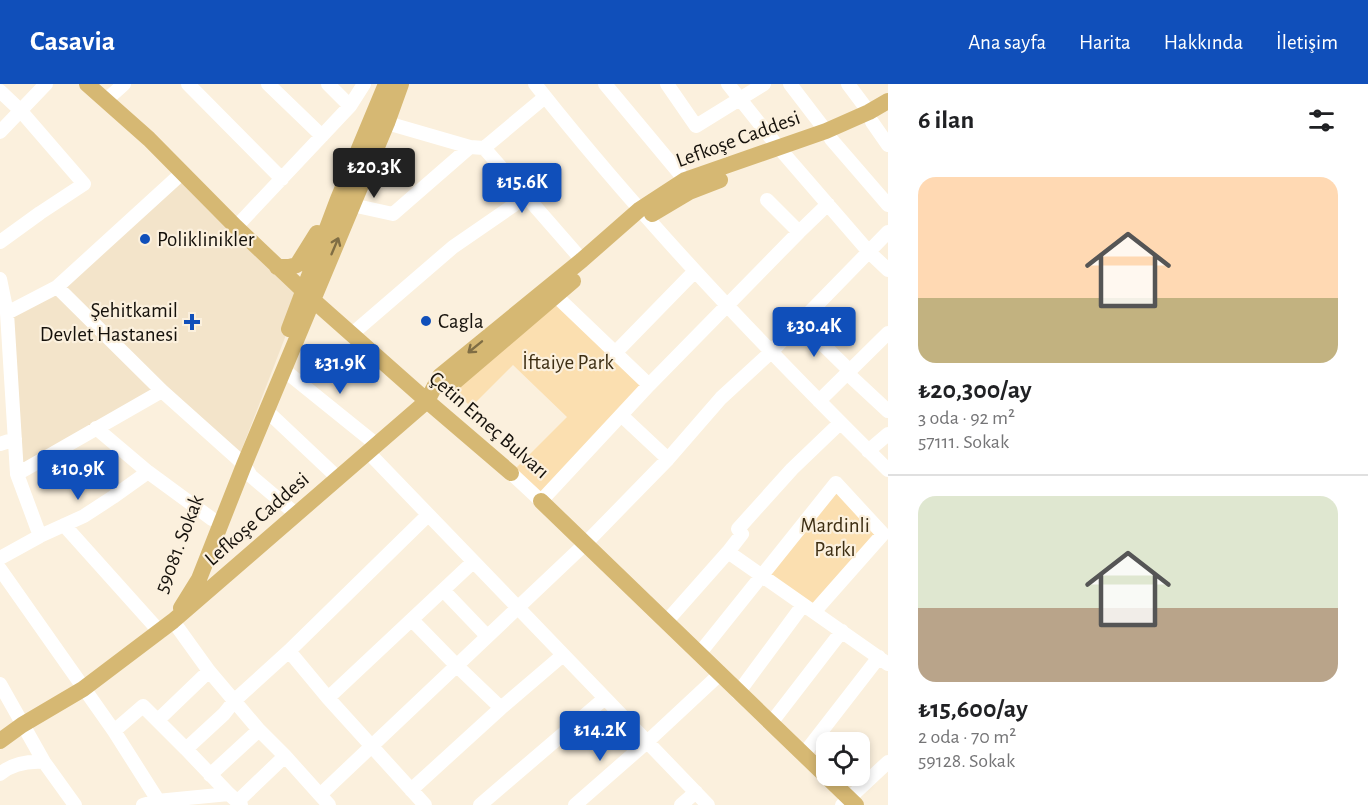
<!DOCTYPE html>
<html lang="tr">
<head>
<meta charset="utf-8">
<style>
  :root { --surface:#fff; --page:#f2f2f2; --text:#202124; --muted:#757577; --line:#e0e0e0; --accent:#104fba }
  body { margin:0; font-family:"Alegreya Sans",sans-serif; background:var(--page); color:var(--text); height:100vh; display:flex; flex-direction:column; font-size:22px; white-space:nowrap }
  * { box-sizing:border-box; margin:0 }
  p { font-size:20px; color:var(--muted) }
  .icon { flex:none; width:33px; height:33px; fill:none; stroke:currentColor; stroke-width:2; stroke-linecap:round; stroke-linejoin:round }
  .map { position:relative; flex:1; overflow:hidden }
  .panel { display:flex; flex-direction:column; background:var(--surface); width:480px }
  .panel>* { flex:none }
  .tools { position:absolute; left:816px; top:648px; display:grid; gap:12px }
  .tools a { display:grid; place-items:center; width:54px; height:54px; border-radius:12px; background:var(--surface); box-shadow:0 3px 9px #0003; font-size:30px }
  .price { position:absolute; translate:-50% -51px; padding:0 14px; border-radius:6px; background:var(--accent); color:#fff; font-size:20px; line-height:39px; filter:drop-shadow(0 2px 3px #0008) }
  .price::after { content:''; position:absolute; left:50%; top:36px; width:18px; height:14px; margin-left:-9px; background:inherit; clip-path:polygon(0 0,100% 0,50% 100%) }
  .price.active { background:#222; color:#fff }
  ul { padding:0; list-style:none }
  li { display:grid; align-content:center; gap:12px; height:318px; padding:0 30px }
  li+li { border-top:2px solid var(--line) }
  li span { display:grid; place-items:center; height:186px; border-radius:18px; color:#555 }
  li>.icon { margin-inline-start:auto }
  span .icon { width:108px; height:108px; fill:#fffc; stroke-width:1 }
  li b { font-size:26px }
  h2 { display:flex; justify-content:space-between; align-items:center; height:72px; padding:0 30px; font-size:26px }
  header { display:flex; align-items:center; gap:36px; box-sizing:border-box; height:84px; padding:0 30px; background:var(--accent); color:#fff }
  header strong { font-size:28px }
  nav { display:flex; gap:33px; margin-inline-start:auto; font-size:21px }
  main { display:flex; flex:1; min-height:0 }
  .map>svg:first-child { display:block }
  .built { fill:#f3e4ca }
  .green { fill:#fbdfb0 }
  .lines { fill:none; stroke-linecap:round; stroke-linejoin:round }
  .minor { stroke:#fff; stroke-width:14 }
  .major { stroke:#d6b873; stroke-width:16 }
  .oneway { stroke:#7f6d44 }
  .poi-dot { fill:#104fba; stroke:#fbf0dd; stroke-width:2 }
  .labels { text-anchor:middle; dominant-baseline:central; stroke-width:4.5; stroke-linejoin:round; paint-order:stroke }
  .street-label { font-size:21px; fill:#15110b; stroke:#fbf0dd }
  .poi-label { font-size:21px; fill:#15110b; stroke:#fbf0dd; text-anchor:start }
  .park-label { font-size:21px; fill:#3e2f14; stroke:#fbf0dd }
</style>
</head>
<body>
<header>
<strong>Casavia</strong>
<nav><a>Ana sayfa</a><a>Harita</a><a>Hakkında</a><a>İletişim</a></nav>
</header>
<main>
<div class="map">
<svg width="888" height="721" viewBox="0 0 888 721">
  <rect width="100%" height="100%" fill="#fbf0dd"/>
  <!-- built -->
  <path class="built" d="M182,89L303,207L238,375L162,307L17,390L7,229L57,203Z"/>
  <!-- green -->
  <path class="green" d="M556,212L649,301L541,417L511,389L567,333L513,281L471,323L450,302Z
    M836,399L883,450L814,528L762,490Z"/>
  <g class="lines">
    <!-- minor -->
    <path class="minor" d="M188,0L282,95
      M268,0L322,52
      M328,0L350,22
      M535,0C643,137 764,263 888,386
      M605,0L685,96
      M667,0L696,42L764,0
      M728,0L779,64L869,168L888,186
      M790,0L826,47
      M848,0L869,28
      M0,7L20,26L84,100L40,129L0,158
      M105,17L124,0
      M872,38L888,61
      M387,39L470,63
      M0,48L46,0
      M831,55L888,121
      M484,64L582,176
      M767,116L799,148
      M352,121L393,130L470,63L484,64L545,13
      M236,143L350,22L364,0
      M0,195L7,229L17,390L40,452
      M57,203L162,307L238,375L244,381L251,392L296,430
      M556,212L649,301
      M7,229L57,203L182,89
      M800,238L850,287
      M352,250L453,163L527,112
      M616,268L695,187
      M284,286L377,361
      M847,289L888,327
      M819,317L888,249
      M267,327L338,394
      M621,331L668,375
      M840,339L792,385L738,445L742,450L728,468L888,580
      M96,344L148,388L212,435
      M0,360L15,355
      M868,367L888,350
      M368,368L708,721
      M511,389L541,417L649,301L799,148L828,120
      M17,390L162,307
      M64,441L160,548
      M0,474L40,452L84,432L113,413L148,388
      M0,485L114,647L161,721
      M443,506L487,552
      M412,536L456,581L501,624
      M173,537L209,587L259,646L285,672L329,721
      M666,538L728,468
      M289,567L328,614L425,721
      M699,570L836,399L883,450L814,528
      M0,600L44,678L75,721
      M738,609L803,521
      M328,614L473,478
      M158,636L209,587
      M771,639L842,547
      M114,647L143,622L186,665L229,710L241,721
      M186,665L224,630L235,616L289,567L428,431
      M803,671L879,573
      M0,690C13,679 28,677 44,678
      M210,691L259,646
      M411,706L501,624L563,571
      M320,711L585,460L668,375L721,314L771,268L888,148
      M238,717L285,672
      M143,721L157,717L229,710
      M480,721L605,614
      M575,721L647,658L720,590
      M681,721L696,708
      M842,721L888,678"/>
    <!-- major -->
    <path class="major" d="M87,0L149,55L236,143L313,216L427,317L511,389
      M652,130L689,108L720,96
      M277,183H289L297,181L317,149
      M289,245L338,115L386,0
      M450,302L573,197
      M541,417L856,721
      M181,524L199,495L244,381L387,39L401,0
      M0,657L22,641L83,605L173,537L427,317L440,292L582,176L639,126L685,96L826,47L869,28L888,17"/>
  </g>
  <!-- one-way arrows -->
  <defs><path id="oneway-shaft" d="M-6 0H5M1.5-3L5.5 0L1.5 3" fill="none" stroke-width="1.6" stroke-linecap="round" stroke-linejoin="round" transform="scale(1.5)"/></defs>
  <g class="oneway">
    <use href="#oneway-shaft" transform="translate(335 162) rotate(-67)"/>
    <use href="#oneway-shaft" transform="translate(475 263) rotate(141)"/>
  </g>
  <!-- markers -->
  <g class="poi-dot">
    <circle cx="145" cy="155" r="6"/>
    <circle cx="426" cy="237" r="6"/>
    <path d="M189 229h6v6h6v6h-6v6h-6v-6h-6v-6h6z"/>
  </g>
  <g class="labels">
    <!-- street labels -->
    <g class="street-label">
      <text transform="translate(738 55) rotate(-20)">Lefkoşe Caddesi</text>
      <text transform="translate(489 341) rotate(41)">Çetin Emeç Bulvarı</text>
      <text transform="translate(257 435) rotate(-41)">Lefkoşe Caddesi</text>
      <text transform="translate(179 460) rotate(-69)">59081. Sokak</text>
    </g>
    <!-- poi labels -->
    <g class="poi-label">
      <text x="157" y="155">Poliklinikler</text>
      <text x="178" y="226" text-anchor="end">Şehitkamil<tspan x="178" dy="24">Devlet Hastanesi</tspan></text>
      <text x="438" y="237">Cagla</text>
    </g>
    <!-- park labels -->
    <g class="park-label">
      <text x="568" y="278">İftaiye Park</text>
      <text x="835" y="441">Mardinli<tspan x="835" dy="24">Parkı</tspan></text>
    </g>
  </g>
</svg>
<div class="tools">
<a><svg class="icon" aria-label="locate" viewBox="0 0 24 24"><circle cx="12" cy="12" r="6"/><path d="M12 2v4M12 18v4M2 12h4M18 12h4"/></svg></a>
</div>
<b class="price active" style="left:374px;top:115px">₺20.3K</b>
<b class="price" style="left:522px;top:130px">₺15.6K</b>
<b class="price" style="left:814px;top:274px">₺30.4K</b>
<b class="price" style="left:340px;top:311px">₺31.9K</b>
<b class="price" style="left:78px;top:417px">₺10.9K</b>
<b class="price" style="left:600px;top:678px">₺14.2K</b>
</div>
<section class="panel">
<h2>6 ilan<svg class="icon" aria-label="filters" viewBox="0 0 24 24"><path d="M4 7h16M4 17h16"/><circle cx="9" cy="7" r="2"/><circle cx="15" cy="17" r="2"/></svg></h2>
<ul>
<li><span style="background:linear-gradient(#ffd9b3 65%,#c2b280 0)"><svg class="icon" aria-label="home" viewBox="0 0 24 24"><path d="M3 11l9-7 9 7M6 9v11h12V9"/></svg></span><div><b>₺20,300/ay</b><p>3 oda · 92 m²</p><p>57111. Sokak</p></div></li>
<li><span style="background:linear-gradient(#dfe7d0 60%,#b9a48a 0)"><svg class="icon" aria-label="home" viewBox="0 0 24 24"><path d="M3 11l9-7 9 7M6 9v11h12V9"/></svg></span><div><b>₺15,600/ay</b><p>2 oda · 70 m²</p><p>59128. Sokak</p></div></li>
</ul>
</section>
</main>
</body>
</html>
